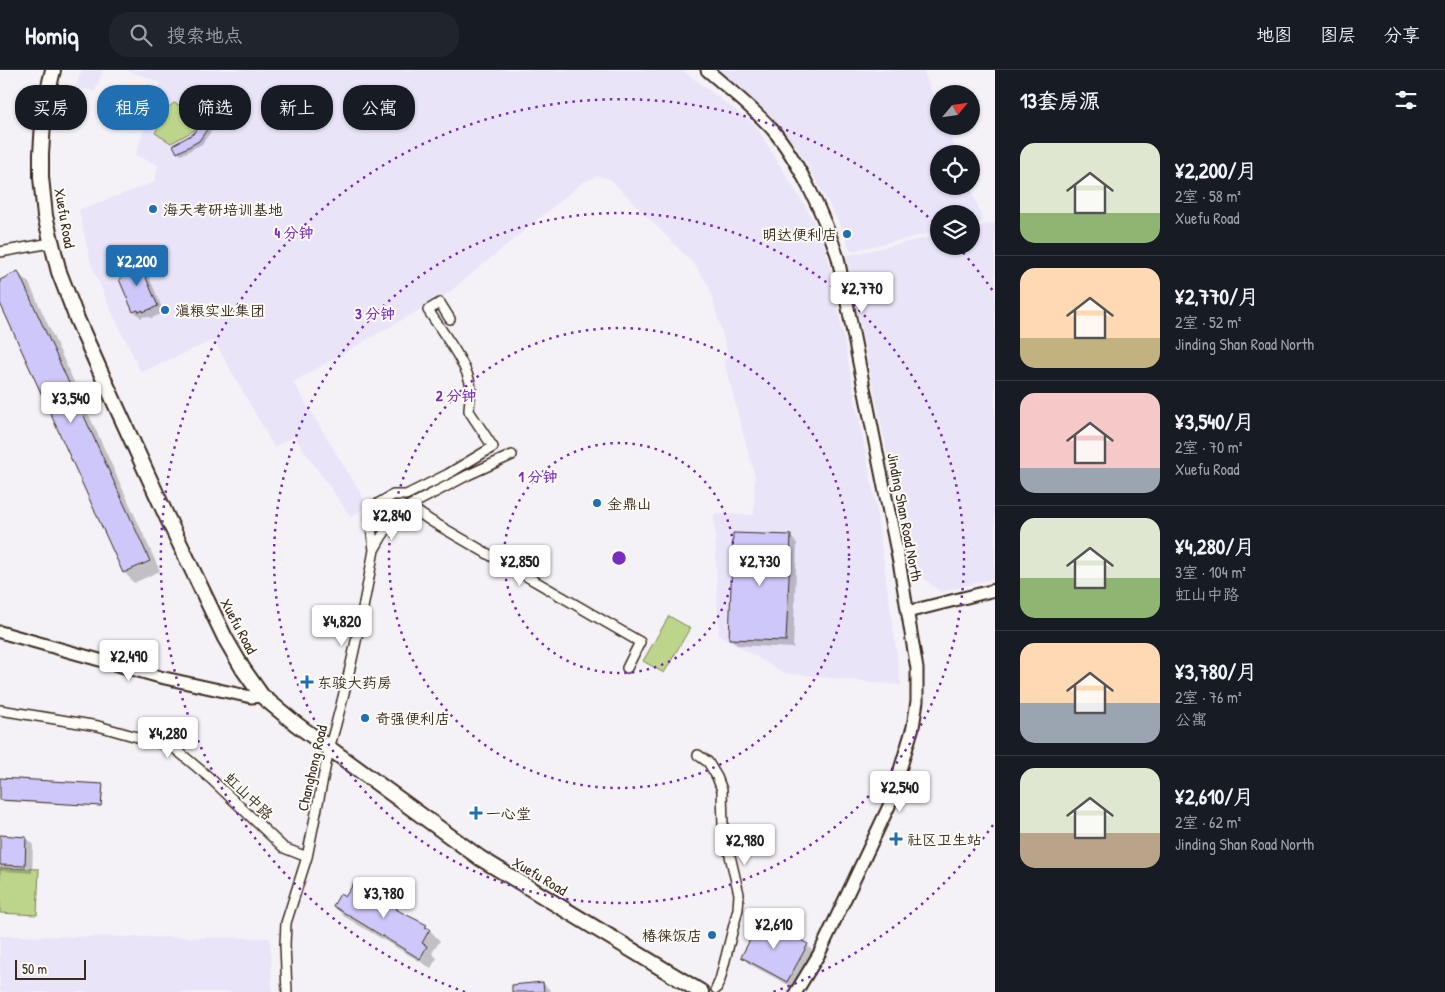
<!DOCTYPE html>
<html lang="zh">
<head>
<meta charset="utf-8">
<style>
  :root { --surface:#171b24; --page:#20242c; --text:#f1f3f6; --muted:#9ea1a6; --line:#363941; --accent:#1f6fb2 }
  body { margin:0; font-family:"Patrick Hand","LXGW WenKai TC",sans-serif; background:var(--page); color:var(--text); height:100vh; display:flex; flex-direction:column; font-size:19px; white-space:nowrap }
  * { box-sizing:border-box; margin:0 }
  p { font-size:16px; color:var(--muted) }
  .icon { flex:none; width:28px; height:28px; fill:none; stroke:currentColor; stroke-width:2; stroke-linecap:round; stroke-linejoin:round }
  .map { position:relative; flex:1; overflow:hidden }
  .details { display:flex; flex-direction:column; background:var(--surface); width:450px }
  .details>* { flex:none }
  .top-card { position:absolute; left:15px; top:15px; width:475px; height:45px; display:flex; gap:10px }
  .needle { width:32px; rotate:61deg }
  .controls { position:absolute; left:930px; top:15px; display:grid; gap:10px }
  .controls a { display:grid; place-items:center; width:50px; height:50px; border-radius:50%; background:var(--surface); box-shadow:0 1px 4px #0004; font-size:25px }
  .scale { position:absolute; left:15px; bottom:12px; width:71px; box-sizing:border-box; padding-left:5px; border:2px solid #3b2a1e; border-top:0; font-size:14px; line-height:18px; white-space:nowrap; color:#3b2a1e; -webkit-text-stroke:4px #fdfcf7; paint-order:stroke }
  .price { position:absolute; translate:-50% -42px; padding:0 11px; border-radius:5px; background:#fff; color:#222; font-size:16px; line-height:32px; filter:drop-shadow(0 1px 2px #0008) }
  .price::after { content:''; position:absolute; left:50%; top:30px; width:15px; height:11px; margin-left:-8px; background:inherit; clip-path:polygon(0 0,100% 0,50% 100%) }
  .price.current { background:var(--accent); color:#fff }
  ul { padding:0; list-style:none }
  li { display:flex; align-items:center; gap:15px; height:125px; padding:0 25px }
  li+li { border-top:1px solid var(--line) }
  li span { display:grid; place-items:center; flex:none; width:140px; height:100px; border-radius:15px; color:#555 }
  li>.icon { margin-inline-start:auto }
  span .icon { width:60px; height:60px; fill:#fffc; stroke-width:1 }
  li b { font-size:21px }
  h2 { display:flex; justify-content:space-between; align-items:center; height:60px; padding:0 25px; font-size:21px }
  .pill { padding:0 18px; border-radius:20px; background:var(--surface); box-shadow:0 1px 4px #0004; font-size:18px; line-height:45px }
  .pill.current { background:var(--accent); color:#fff }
  header { display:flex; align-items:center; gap:30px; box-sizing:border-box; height:70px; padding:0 25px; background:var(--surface); border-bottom:1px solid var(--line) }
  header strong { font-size:24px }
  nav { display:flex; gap:28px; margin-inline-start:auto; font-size:18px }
  .search { width:350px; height:45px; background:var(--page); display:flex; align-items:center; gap:12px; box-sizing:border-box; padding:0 18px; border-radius:20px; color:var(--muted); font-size:19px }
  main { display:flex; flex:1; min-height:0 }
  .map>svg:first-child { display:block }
  .built { fill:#e9e4f8 }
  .green { fill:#bdd58b; stroke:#7c8054 }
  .shadow { fill:#0003 }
  .building { fill:#cec7f9; stroke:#3b2a1e }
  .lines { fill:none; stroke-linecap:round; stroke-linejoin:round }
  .minor-casing { stroke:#3b2a1e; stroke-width:12 }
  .tertiary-casing { stroke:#3b2a1e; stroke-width:15 }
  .primary-casing { stroke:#3b2a1e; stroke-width:18 }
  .minor { stroke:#fdfcf7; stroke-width:9 }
  .tertiary { stroke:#fdfcf7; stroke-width:11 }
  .primary { stroke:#fdfcf7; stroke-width:14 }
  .ring { fill:none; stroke:#7b2cbf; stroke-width:2.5; stroke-dasharray:2.5 5 }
  .poi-dot { fill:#1f6fb2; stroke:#fdfcf7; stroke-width:2 }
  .labels { text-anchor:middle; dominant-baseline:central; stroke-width:4; stroke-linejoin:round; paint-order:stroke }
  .poi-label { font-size:15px; fill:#3b2a1e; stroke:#fdfcf7; text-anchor:start }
  .street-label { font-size:15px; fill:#3b2a1e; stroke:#fdfcf7 }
  .centre { fill:#7b2cbf; stroke:#fdfcf7; stroke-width:2.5 }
  .ring-label { font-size:15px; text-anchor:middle; font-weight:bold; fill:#7b2cbf; stroke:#fdfcf7; stroke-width:4; stroke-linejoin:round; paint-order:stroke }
</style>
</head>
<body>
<header>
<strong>Homiq</strong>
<div class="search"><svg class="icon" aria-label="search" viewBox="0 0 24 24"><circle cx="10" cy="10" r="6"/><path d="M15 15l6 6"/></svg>搜索地点</div>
<nav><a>地图</a><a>图层</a><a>分享</a></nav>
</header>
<main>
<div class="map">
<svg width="995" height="922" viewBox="0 0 995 922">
  <rect width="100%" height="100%" fill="#f4f1f7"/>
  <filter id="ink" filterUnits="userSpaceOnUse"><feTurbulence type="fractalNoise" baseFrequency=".02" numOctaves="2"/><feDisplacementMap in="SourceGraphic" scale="10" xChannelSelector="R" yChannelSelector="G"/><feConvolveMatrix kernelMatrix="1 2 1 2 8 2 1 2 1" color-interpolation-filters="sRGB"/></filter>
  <g filter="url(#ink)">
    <!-- built -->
    <path class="built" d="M82,0H103L95,21L75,17Z
      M126,0H682L756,56L818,158L827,183L875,431L901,615L784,603L719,565L714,444L754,445L755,407L724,291L729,287L709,216L694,194L610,109L598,106L583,112L447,224L293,312L368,436L351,447L294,366L274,377L214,270L141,302L112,242L91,194L79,140L155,112L158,95L135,85L161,13Z
      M712,0H923L939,39V56H946L957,84H939V116H970L983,151L971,154V144H939V161L851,181L841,156L806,92L795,75Z
      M995,153V508L941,522L912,499L846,186L939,165V176H971V158Z
      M0,866L270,868L272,922H0Z"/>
    <!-- green -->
    <path class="green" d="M174,33L204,45L193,61L171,73L155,63L167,38Z
      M669,546L690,558L664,603L643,591Z
      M0,798L39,799L37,845L0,843Z"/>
    <!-- shadow -->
    <path class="shadow" d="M209,56L212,60L202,74L181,85L178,82Z
      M138,190L145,197L164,243L151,248L145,246L141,248L134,241Z
      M18,203L29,213L160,501L134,513L124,502L0,230V211Z
      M790,466L797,473L793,578L737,575L730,568Z
      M0,710L102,715V736L0,731Z
      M0,766L26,768L33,775L32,803L0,801Z
      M346,829L382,832L397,838L404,845L426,856L440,871L432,883L437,888L431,898L345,847L334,836Z
      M807,875L814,882L794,918L749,894L742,887Z
      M543,913L552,922H514Z"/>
    <!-- building -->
    <path class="building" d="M203,51L210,55L199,71L177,83L173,75L193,64Z
      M138,189L158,236L143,242V240L139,242L138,240L133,242L119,209L122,208L118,197Z
      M18,201L150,491L123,503L0,233V210Z
      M733,463L791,465L786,571L729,569Z
      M0,708L103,714L101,736L0,730Z
      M0,765L26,767L25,796L0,795Z
      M354,813L357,815L358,813L382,831L386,833L387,831L398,837L396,839L401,842L427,855L425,857L430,859L422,873L427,876L420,889L333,836L340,824L345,827Z
      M761,849L808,874L787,912L741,887Z
      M543,912L544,922H512V915Z"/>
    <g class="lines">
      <defs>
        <path id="minor" d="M0,182L51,173
          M409,436L431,451L640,572L627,598
          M374,480L370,450L371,441L379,433L393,425H406L448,404L493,377L469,341C469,334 471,325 471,318C469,296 440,259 428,240L440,233L450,249
          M0,640L98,656L173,677L211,709L284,778L307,787
          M698,685L708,692L717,707L722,720L723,756L739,824L738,839L720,910L716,919
          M287,922L285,875L286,853L307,787L329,679C348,614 362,547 374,480C382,465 392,449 405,438L468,405L512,385"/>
        <path id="tertiary" d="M707,0C729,19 752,37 772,59C798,89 826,150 838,188L900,497L917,599V631L913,657L889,736L819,884L796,922
          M907,542L995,520
          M0,562L160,607L251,627L262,626"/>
        <path id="primary" d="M53,0L44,37L41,84V107L45,146L59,202L77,249L101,303L166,445L225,568L243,599L262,626L296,654L480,788L701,922"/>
      </defs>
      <!-- minor casing -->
      <use href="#minor" class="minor-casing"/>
      <!-- tertiary casing -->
      <use href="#tertiary" class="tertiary-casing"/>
      <!-- primary casing -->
      <use href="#primary" class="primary-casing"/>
      <!-- minor -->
      <use href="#minor" class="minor"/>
      <!-- tertiary -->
      <use href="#tertiary" class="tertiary"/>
      <!-- primary -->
      <use href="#primary" class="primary"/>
    </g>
  </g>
  <!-- distance rings -->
  <g class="ring">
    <circle cx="619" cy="488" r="115"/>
    <circle cx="619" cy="488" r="230"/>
    <circle cx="619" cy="488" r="345"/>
    <path d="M993 755A460 460 0 0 1 773 922M465 922A460 460 0 1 1 939 157M958 177A460 460 0 0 1 993 221"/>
  </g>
  <!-- markers -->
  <g class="poi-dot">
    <circle cx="153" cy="139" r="5"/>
    <circle cx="847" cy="164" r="5"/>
    <circle cx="165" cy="240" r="5"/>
    <circle cx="597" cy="433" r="5"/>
    <path d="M304.5 604.5h5v5h5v5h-5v5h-5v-5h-5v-5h5z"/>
    <circle cx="365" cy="648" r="5"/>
    <path d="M473.5 735.5h5v5h5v5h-5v5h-5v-5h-5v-5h5z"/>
    <path d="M893.5 761.5h5v5h5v5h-5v5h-5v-5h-5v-5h5z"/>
    <circle cx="712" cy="865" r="5"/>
  </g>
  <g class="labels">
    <!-- poi labels -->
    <g class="poi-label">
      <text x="163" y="139">海天考研培训基地</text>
      <text x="837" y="164" text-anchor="end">明达便利店</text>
      <text x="175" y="240">滇粮实业集团</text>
      <text x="607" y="433">金鼎山</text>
      <text x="317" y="612">东骏大药房</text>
      <text x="375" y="648">奇强便利店</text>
      <text x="486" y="743">一心堂</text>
      <text x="907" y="769">社区卫生站</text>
      <text x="702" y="865" text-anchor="end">椿徕饭店</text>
    </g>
    <!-- street labels -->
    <g class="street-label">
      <text transform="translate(65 148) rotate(80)">Xuefu Road</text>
      <text transform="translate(905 447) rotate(79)">Jinding Shan Road North</text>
      <text transform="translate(239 556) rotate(62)">Xuefu Road</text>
      <text transform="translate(312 698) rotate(-77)">Changhong Road</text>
      <text transform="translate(249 726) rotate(44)">虹山中路</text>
      <text transform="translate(540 806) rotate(31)">Xuefu Road</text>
    </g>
  </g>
  <circle cx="619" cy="488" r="8" class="centre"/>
  <g class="ring-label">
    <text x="294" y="168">4 分钟</text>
    <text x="375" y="249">3 分钟</text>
    <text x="456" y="331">2 分钟</text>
    <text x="538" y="412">1 分钟</text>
  </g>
</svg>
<div class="controls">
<a><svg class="needle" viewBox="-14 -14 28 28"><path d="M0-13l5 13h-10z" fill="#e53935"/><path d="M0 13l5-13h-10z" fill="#9ea1a6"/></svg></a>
<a><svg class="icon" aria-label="locate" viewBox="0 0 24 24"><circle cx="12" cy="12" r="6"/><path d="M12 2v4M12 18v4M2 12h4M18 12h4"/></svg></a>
<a><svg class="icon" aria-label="layers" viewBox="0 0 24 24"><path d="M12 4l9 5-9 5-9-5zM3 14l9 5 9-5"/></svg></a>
</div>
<div class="scale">50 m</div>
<b class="price current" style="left:137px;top:217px">¥2,200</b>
<b class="price" style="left:862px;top:244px">¥2,770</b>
<b class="price" style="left:71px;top:354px">¥3,540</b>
<b class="price" style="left:392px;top:471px">¥2,840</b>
<b class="price" style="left:520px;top:517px">¥2,850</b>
<b class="price" style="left:760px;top:517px">¥2,730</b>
<b class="price" style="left:342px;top:577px">¥4,820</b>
<b class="price" style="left:129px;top:612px">¥2,490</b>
<b class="price" style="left:168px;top:689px">¥4,280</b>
<b class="price" style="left:900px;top:743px">¥2,540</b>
<b class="price" style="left:745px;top:796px">¥2,980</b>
<b class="price" style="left:384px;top:849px">¥3,780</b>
<b class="price" style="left:774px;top:880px">¥2,610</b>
<div class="top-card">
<a class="pill">买房</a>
<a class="pill current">租房</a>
<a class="pill">筛选</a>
<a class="pill">新上</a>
<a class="pill">公寓</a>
</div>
</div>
<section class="details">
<h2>13套房源<svg class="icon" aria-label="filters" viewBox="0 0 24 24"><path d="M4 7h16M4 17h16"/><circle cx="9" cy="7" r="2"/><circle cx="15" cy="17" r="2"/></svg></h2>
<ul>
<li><span style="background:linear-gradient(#dfe7d0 70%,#8fb573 0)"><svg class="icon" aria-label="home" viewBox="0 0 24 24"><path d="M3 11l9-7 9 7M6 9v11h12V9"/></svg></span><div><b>¥2,200/月</b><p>2室 · 58 m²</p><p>Xuefu Road</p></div></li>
<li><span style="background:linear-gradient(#ffd9b3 70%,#c2b280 0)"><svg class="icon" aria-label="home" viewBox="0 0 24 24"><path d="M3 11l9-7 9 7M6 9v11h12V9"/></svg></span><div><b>¥2,770/月</b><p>2室 · 52 m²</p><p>Jinding Shan Road North</p></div></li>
<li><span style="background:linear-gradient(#f6c9c9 75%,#9aa5b1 0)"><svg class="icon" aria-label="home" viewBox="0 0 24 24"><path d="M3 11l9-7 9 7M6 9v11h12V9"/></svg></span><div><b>¥3,540/月</b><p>2室 · 70 m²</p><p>Xuefu Road</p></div></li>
<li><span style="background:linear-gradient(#dfe7d0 60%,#8fb573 0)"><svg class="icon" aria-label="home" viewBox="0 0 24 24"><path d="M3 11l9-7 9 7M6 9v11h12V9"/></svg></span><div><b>¥4,280/月</b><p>3室 · 104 m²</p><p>虹山中路</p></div></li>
<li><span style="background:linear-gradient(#ffd9b3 60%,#9aa5b1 0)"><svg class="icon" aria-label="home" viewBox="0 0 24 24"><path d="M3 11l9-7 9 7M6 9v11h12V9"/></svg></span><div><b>¥3,780/月</b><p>2室 · 76 m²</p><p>公寓</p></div></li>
<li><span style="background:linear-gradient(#dfe7d0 65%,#b9a48a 0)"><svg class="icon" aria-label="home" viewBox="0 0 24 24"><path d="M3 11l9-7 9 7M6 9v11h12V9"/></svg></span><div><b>¥2,610/月</b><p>2室 · 62 m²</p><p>Jinding Shan Road North</p></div></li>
</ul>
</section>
</main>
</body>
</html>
